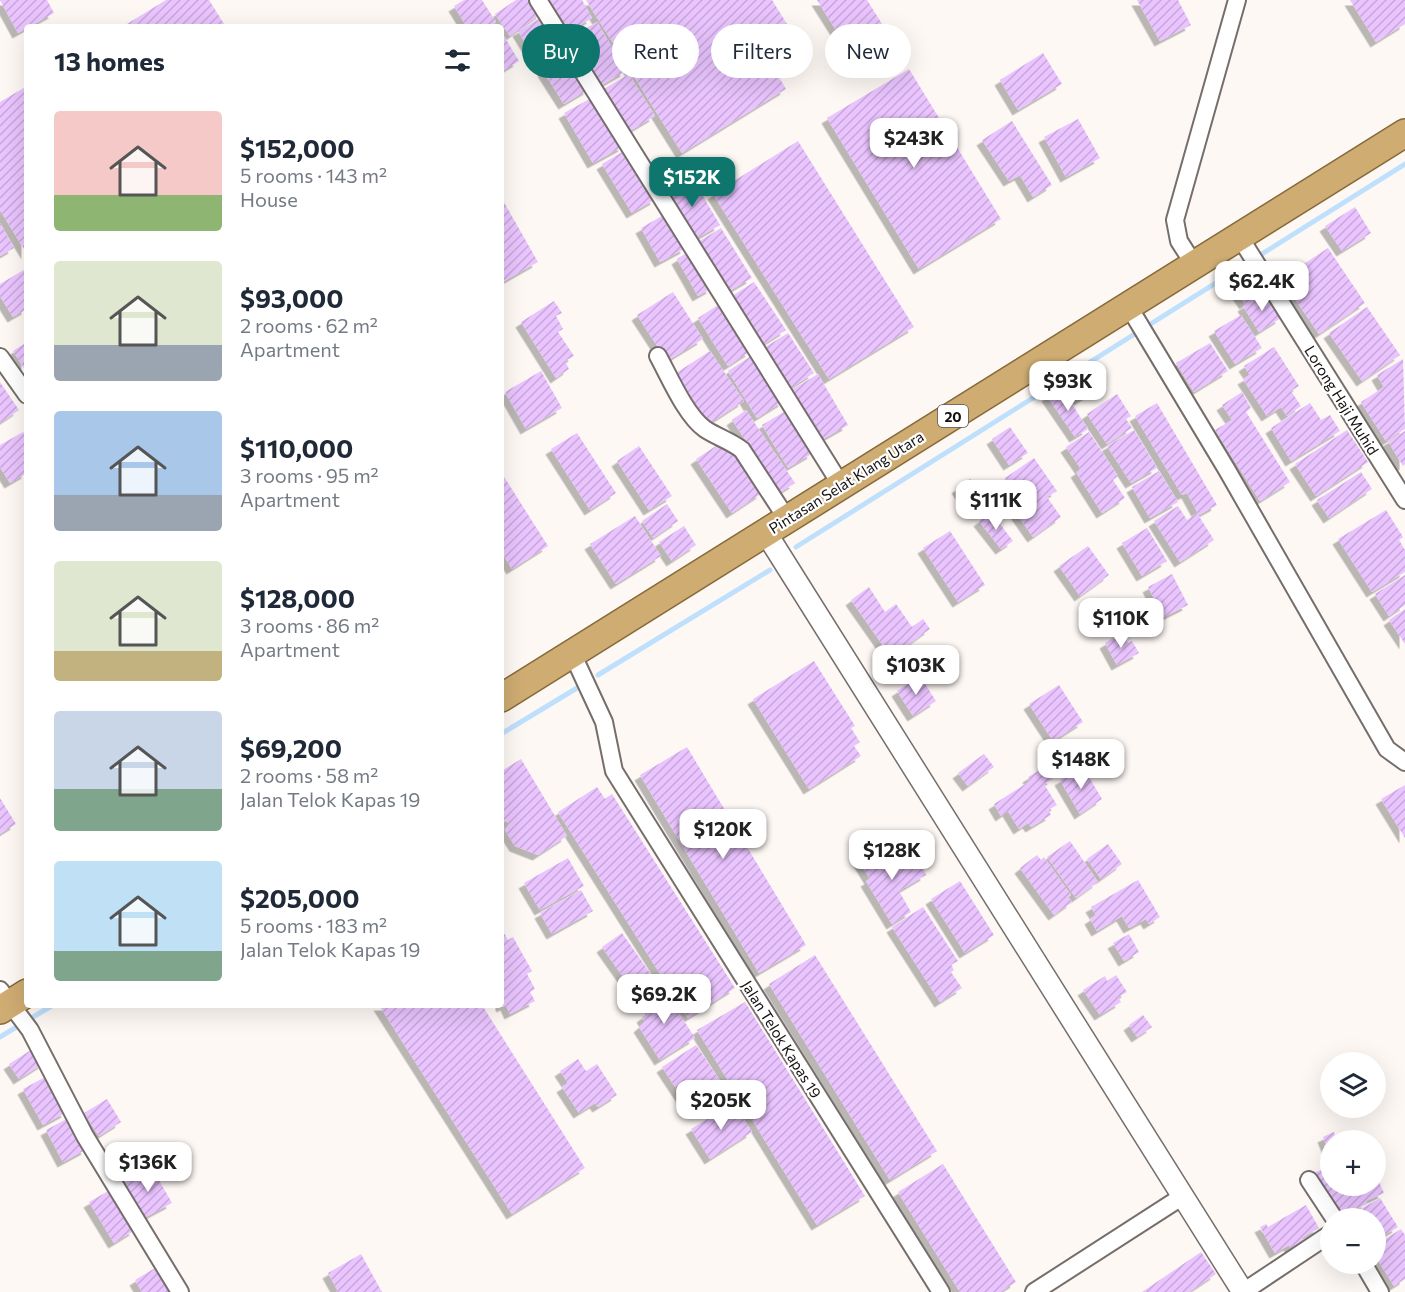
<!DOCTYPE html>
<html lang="en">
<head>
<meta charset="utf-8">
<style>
  :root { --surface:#fff; --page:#f2f2f3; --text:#1f2937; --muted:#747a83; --accent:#0f766e }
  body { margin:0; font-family:Commissioner,sans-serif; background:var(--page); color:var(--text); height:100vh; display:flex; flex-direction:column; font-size:22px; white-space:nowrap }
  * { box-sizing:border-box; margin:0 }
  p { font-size:20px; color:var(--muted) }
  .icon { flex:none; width:33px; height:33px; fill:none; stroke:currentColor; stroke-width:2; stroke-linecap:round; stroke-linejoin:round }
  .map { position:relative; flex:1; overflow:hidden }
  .sheet { position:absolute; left:24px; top:24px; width:480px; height:984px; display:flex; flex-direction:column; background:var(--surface); border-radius:6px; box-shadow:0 6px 24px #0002 }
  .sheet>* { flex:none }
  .top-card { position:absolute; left:522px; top:24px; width:570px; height:54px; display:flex; gap:12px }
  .tools { position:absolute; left:1320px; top:1052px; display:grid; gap:12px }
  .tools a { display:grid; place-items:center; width:66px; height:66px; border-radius:50%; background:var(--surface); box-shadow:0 6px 24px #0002; font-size:30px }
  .price { position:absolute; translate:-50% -51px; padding:0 14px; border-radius:12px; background:#fff; color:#222; font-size:20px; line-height:39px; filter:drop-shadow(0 2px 3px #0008) }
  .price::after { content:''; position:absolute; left:50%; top:36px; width:18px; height:14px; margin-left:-9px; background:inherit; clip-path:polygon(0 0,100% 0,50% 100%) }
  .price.current { background:var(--accent); color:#fff }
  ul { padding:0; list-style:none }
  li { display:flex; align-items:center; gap:18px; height:150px; padding:0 30px }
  li span { display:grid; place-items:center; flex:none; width:168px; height:120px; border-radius:6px; color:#555 }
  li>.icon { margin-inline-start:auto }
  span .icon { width:72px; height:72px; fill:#fffc; stroke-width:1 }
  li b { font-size:26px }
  h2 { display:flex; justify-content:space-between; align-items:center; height:72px; padding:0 30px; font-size:26px }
  .pill { padding:0 21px; border-radius:27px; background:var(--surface); box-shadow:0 6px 24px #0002; font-size:21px; line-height:54px }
  .pill.current { background:var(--accent); color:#fff }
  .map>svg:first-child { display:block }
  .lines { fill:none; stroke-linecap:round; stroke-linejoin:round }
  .stream { stroke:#bfe0fd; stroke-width:5 }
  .building { fill:url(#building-hatch); filter:url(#shadow) }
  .minor-casing { stroke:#756e6b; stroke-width:20 }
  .tertiary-casing { stroke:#756e6b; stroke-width:24 }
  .trunk-casing { stroke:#856939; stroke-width:30 }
  .minor { stroke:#fff; stroke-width:16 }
  .tertiary { stroke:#fff; stroke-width:21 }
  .trunk { stroke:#ceac72; stroke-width:27 }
  .labels { text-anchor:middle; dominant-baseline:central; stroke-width:4.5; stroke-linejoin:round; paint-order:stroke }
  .shield { fill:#fff; stroke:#5a5858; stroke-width:1.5 }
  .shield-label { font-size:14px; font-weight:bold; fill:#141110 }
  .street-label { font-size:15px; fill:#141110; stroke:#fff }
</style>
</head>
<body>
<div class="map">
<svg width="1405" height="1292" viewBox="0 0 1405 1292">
  <defs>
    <pattern id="building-hatch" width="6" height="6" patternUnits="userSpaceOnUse" patternTransform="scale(1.5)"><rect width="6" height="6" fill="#e9c4fe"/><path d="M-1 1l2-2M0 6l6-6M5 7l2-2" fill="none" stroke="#c7a7d9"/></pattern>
    <filter id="shadow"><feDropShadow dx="-5.5" dy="5.5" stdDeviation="0" flood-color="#0004"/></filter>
  </defs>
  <rect width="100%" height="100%" fill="#fef8f5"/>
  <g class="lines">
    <!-- stream -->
    <path class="stream" d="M796,547L1405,164
      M598,675L770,570
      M501,734L577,688
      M0,1037L53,1005"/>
  </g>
  <!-- building -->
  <path class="building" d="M0,0H47L54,13L18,33Z
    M166,0H209L226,27H122Z
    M464,0H482L496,22L489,27H467L454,6Z
    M516,0H533L542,13L510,36L495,14Z
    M545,0H582L592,18L565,34Z
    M586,0H772L807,56L777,74L786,89L682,153Z
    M817,0H867L884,27L848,49Z
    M1137,0H1178L1191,25L1160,41Z
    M1350,0H1405V24L1376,42Z
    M544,16L559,40L533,56L518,31Z
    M597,22L626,71L600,86L571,37Z
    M501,31L519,61L501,72Z
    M1043,53L1062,84L1018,110L1000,80Z
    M568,55L589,89L564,104L543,71Z
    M909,69L1001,219L919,269L827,118Z
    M629,74L655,116L630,131L604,89Z
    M27,86V254L0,210V102Z
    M595,96L624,146L593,163L564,113Z
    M1078,119L1100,158L1066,177L1044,137Z
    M1012,121L1052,185L1033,197L1020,175L1009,181L982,140Z
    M798,141L914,327L829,379L713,194Z
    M627,149L656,199L632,213L602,164Z
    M691,176L720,225L694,240L665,191Z
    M501,197L538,262L501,283Z
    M1355,207L1371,233L1342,251L1325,226Z
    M667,213L686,248L660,262L641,228Z
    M0,223L14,248L0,256Z
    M721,228L752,278L726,293L696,243Z
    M1328,248L1365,303L1319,334L1291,293L1302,285L1293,271Z
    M691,250L712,288L698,296L677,259Z
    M27,268V309L13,317L0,296V284Z
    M1246,277L1258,295L1245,304L1232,285Z
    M754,282L786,330L764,344L732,296Z
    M673,292L703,339L667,361L637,315Z
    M1265,293L1281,318L1259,332L1243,306Z
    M554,301L562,313L556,316L563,329L558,332L574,356L565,361L569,369L556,378L521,322Z
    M721,303L751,351L728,366L698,318Z
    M1367,307L1400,355L1362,381L1329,333Z
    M1241,315L1262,348L1235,364L1214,331Z
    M788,333L814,373L789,389L762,349Z
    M27,342V373L13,351Z
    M1210,343L1228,371L1194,392L1176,363Z
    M1274,347L1299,386L1291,391L1301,406L1287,416L1281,407L1267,416L1243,379L1250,375L1244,366Z
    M710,351L744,401L707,425L673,375Z
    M754,354L784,401L757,418L728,371Z
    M1403,359L1405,429L1386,441L1361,402L1384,387L1377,375Z
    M541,371L562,408L526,429L505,392Z
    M818,374L848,425L818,442L788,392Z
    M1085,376L1095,391L1079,400L1070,386Z
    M0,382L19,410L0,423Z
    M1061,387L1088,429L1075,437L1047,396Z
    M1242,392L1251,408L1246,412L1290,482L1260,501L1215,430L1232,420L1222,405Z
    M1117,394L1131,416L1126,419L1132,428L1107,444L1087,414Z
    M1157,403L1217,505L1199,515L1187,493L1182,495L1135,416Z
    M1310,403L1321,420L1330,415L1340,431L1291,461L1271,428Z
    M746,410L795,483L781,492L732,420Z
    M787,410L813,453L788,468L762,425Z
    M1010,427L1028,453L1009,465L992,439Z
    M1134,430L1157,468L1131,483L1107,446Z
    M1347,430L1368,462L1316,496L1295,464Z
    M1405,431V464L1403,466L1388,441Z
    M23,432L27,438V473L10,483L0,467V445Z
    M1089,432L1118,476L1113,480L1125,498L1102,513L1076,472L1081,469L1066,447Z
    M577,433L616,493L590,510L551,449Z
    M725,440L762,493L732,513L696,459Z
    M639,446L672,496L649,510L617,461Z
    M1034,458L1057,491L1047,497L1061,517L1033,537L1003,494L1012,488L1005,478Z
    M1159,471L1178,502L1150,518L1132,487Z
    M501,472L548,546L512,569L501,551Z
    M1361,472L1372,489L1329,518L1317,500Z
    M970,479L982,496L969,505L957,488Z
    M667,504L678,521L653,538L642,521Z
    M1178,506L1187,520L1197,513L1214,540L1180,562L1154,521Z
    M1386,510L1403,537L1399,540L1405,550V572L1372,592L1338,539Z
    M991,512L1013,541L1001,549L979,521Z
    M635,516L661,556L616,584L590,544Z
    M684,526L696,545L672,561L659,542Z
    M1147,528L1167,561L1142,576L1122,543Z
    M950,531L985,585L958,602L923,548Z
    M1088,546L1109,575L1080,596L1059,566Z
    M1172,574L1188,605L1164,617L1148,587Z
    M1405,575V605L1389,616L1375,594Z
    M869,587L885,612L896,604L912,627L923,619L930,629L891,657L851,600Z
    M1405,609V644L1389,620Z
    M1122,633L1128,643L1132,641L1139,653L1117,665L1105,643Z
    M814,661L855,726L851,728L860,742L854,746L861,756L809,789L753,699Z
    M920,676L936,701L913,716L897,691Z
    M1059,685L1083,722L1053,741L1029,704Z
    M687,747L806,945L759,973L640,775Z
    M984,754L994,767L968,786L958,773Z
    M521,759L567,836L538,855L515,846L505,830L510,823L501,820V774L503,770Z
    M1045,767L1053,779L1044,784L1057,805L1048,810L1051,815L1031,827L1028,823L1019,829L1008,811L1001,816L994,804L1030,781L1028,777Z
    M1083,767L1102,799L1080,814L1060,780Z
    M1405,785V838L1381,799Z
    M597,787L605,799L612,794L735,988L688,1018L558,812Z
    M0,798L16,824L0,834Z
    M1070,841L1098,882L1076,898L1047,857Z
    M1108,844L1122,864L1101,879L1087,859Z
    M879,849L890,867L916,851L926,875L899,891L911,912L892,924L866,881L870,879L859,861Z
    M1037,855L1041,860L1044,857L1071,895L1068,897L1072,902L1054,915L1020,868Z
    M568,858L584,886L540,910L524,883Z
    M1138,880L1160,917L1149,924L1146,919L1129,928L1122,916L1097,931L1090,919L1096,915L1091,907Z
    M960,881L994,935L965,953L931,899Z
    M581,890L593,911L552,934L540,913Z
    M923,907L958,961L951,965L954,970L951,972L962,988L940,1002L892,927Z
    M501,928L508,940L513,937L532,971L527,974L535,989L530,992L535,1001L510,1014L506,1005L502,1007L501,1005Z
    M622,933L655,980L638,993L628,979L626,981L602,947Z
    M1129,934L1139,952L1124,961L1113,943Z
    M815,955L937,1151L890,1180L769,984Z
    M1116,975L1127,992L1118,997L1121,1002L1100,1015L1083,990L1105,976L1107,981Z
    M661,985L695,1038L660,1060L639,1027L645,1022L642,1017L652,1010L643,996Z
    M745,1002L865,1196L817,1225L697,1030Z
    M379,1005H482L585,1168L512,1214Z
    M1143,1015L1152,1027L1137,1037L1129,1025Z
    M696,1045L725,1088L691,1111L662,1067Z
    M34,1048L44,1063L19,1079L9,1064Z
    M578,1059L586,1071L597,1064L617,1095L598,1107L595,1103L579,1113L562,1087L568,1083L560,1071Z
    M47,1076L67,1112L43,1125L23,1089Z
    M107,1099L121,1122L99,1136L84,1113Z
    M733,1103L752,1132L710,1159L691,1129Z
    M70,1117L87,1149L63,1162L46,1130Z
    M1334,1132L1335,1136L1340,1134L1343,1140H1330V1154L1323,1137Z
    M943,1164L1016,1282L1000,1292H960L898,1192Z
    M1330,1166V1185H1376V1175L1384,1193L1366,1201L1367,1204L1338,1217L1309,1175Z
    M152,1168L172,1203L144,1218L124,1183Z
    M110,1190L135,1230L114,1243L89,1202Z
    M1380,1198L1398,1227L1376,1240V1218H1357L1354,1213Z
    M1306,1205L1319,1228L1302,1238L1308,1248L1295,1256L1289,1245L1275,1253L1260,1227L1266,1224L1268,1227Z
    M1401,1229L1405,1235V1279L1394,1286L1376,1257V1245Z
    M1201,1252L1216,1274L1189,1292H1142Z
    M361,1254L382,1292H336L338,1291L328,1273Z
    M155,1268L170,1292H142L135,1280Z"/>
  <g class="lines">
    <defs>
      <path id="minor" d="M538,0L841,485
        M1239,236L1405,500
        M1195,266L1179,241L1175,220L1237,0
        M1129,307L1227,470L1387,749L1405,762
        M658,356C669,376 686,416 705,429C717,437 731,441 742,450L787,519
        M0,357L27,395
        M572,653L604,722L614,771L941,1292
        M0,990L30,1030L85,1136L180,1292
        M1309,1180L1334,1218
        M1363,1263L1380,1292
        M1034,1292L1183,1196
        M1243,1292L1330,1234"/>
      <path id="tertiary" d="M766,533L1243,1292"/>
      <path id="trunk" d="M501,698L1405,133
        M0,1010L27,993"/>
    </defs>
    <!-- minor casing -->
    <use href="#minor" class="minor-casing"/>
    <!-- tertiary casing -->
    <use href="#tertiary" class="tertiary-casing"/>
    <!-- trunk casing -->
    <use href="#trunk" class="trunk-casing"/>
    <!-- minor -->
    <use href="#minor" class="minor"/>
    <!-- tertiary -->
    <use href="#tertiary" class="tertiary"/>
    <!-- trunk -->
    <use href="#trunk" class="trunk"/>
  </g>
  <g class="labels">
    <!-- shield labels -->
    <rect class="shield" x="938" y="405" width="30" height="22" rx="4.5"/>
    <g class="shield-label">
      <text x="953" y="416">20</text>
    </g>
    <!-- street labels -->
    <g class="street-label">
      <text transform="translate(1342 400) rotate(58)">Lorong Haji Muhid</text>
      <text transform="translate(846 482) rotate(-32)">Pintasan Selat Klang Utara</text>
      <text transform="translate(782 1039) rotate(58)">Jalan Telok Kapas 19</text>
    </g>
  </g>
</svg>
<div class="tools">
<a><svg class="icon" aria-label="layers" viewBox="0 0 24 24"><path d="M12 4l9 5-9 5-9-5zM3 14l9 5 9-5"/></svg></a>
<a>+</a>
<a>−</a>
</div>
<b class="price" style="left:914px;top:169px">$243K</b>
<b class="price current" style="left:692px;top:208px">$152K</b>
<b class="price" style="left:1262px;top:312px">$62.4K</b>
<b class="price" style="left:1068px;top:412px">$93K</b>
<b class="price" style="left:996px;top:531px">$111K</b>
<b class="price" style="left:1121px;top:649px">$110K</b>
<b class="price" style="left:916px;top:696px">$103K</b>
<b class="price" style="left:1081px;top:790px">$148K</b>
<b class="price" style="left:723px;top:860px">$120K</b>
<b class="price" style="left:892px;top:881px">$128K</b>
<b class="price" style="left:664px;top:1025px">$69.2K</b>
<b class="price" style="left:721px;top:1131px">$205K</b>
<b class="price" style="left:148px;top:1193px">$136K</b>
<div class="top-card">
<a class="pill current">Buy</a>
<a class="pill">Rent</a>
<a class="pill">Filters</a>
<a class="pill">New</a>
</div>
<section class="sheet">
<h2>13 homes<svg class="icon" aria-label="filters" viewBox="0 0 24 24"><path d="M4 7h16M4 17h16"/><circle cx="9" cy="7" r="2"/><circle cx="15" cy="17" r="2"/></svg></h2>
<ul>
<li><span style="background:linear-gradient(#f6c9c9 70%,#8fb573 0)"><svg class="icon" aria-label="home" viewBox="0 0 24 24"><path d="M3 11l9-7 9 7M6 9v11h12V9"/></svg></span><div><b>$152,000</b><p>5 rooms · 143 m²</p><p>House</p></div></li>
<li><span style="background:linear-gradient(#dfe7d0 70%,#9aa5b1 0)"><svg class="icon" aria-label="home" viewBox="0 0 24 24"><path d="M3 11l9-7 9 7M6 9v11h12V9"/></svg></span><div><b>$93,000</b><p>2 rooms · 62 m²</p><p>Apartment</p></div></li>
<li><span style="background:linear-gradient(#a9c7e8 70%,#9aa5b1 0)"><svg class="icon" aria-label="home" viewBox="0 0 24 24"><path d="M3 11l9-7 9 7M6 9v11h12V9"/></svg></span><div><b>$110,000</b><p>3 rooms · 95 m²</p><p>Apartment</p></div></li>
<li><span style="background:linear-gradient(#dfe7d0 75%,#c2b280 0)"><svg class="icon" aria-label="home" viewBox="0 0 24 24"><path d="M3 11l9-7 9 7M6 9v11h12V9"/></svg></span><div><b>$128,000</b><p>3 rooms · 86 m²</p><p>Apartment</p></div></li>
<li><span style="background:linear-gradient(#c9d6e8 65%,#7fa58c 0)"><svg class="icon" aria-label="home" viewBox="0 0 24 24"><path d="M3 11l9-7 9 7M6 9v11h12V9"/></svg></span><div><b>$69,200</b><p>2 rooms · 58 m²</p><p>Jalan Telok Kapas 19</p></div></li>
<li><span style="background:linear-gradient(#bfe0f5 75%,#7fa58c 0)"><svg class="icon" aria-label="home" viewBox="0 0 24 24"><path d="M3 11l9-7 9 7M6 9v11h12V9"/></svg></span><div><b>$205,000</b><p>5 rooms · 183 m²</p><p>Jalan Telok Kapas 19</p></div></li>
</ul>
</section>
</div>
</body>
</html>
